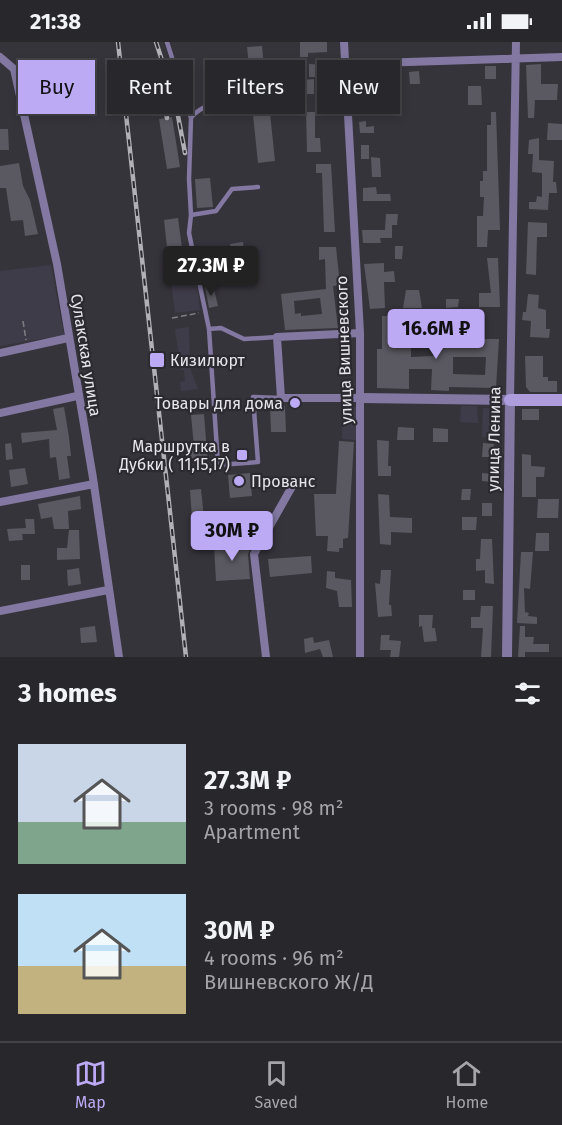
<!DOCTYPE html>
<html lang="en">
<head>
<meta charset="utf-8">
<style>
  :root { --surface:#28272c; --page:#343338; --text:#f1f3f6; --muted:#a5a5a9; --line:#444448; --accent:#bcaaf5 }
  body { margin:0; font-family:"Fira Sans",sans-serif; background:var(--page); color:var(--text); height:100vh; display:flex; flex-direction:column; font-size:22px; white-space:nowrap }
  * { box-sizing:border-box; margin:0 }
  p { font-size:20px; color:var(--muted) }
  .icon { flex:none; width:33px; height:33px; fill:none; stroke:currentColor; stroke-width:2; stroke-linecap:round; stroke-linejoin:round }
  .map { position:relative; height:615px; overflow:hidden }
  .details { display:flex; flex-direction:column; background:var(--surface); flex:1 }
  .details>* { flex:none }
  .hud { position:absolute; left:18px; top:18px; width:526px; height:54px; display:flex; gap:12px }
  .price { position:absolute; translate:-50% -51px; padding:0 14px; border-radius:6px; background:var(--accent); color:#111; font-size:20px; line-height:39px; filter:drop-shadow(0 2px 3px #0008) }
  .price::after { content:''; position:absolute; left:50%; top:36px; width:18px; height:14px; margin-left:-9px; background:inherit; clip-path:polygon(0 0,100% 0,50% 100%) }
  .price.current { background:#222; color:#fff }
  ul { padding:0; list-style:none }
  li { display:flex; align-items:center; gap:18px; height:150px; padding:0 18px }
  li span { display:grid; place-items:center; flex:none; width:168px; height:120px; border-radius:0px; color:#555 }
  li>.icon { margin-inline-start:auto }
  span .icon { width:72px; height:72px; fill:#fffc; stroke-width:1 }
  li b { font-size:26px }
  h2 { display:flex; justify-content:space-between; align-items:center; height:72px; padding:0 18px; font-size:26px }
  .tag { padding:0 21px; border-radius:0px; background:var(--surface); box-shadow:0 3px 9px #0003,0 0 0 2px var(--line); font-size:21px; line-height:54px }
  .tag.current { background:var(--accent); color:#111 }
  .status { display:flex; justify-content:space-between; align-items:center; height:42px; padding:0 30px; background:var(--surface); direction:ltr }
  .status svg { height:16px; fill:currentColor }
  .menu { display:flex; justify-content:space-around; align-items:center; height:84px; border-top:2px solid var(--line); background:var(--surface); font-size:16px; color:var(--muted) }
  .menu a { display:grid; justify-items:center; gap:3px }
  .menu .current { color:var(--accent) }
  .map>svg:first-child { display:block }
  .built { fill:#3f3c49 }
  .building { fill:#5a5860; fill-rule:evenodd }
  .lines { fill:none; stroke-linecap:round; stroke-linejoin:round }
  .path { stroke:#7f7e84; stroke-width:1.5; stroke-dasharray:6 3; stroke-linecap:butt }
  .service { stroke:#8278a1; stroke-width:4.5 }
  .minor { stroke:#8278a1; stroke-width:8 }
  .tertiary { stroke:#8278a1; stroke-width:10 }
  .secondary { stroke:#ad9ddd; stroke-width:12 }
  .rail-casing { stroke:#b1b0b6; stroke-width:4.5 }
  .rail { stroke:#2c2a31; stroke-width:2; stroke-dasharray:7; stroke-linecap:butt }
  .poi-dot { fill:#bcaaf5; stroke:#2c2a31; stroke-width:2 }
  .labels { text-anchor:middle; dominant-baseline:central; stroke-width:4.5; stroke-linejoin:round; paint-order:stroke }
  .street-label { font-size:16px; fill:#e7e6eb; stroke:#2c2a31 }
  .poi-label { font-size:16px; fill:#e7e6eb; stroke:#2c2a31; text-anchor:start }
</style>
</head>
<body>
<div class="status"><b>21:38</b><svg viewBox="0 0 49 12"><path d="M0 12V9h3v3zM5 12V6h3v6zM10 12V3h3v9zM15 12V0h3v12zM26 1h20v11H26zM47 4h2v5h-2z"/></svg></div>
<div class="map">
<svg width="562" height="615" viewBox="0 0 562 615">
  <rect width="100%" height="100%" fill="#36343b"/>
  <!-- built -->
  <path class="built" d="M51,223L64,293L0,304V229Z
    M196,236L200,268L175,271L171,239Z
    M189,285L190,326L198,347L181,349L180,340L185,339L184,328H181L175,287Z
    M461,364H477L478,381L460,380Z
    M343,365H357V398L342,397Z
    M483,366L493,367L492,395H482Z"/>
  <!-- building -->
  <path class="building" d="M300,0H327V10L308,11V15H300Z
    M262,4L266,50L252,52L247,5Z
    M309,22L327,23L328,35H309Z
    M541,22V42H558L557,58H535L534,76H528L526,23Z
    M485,24H496V37H485Z
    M374,27V36L367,37L368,50H375V57H357L355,32L357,28Z
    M419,29L420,42H410L409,30Z
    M314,37V52H303V38Z
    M468,44H481L482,63H468Z
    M326,55H334L335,70L326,69Z
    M376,57H392V69H376Z
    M306,70H315V96H320L321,110H307Z
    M491,70H496L500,188H488L487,205H477V174H483L484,155H480V139H483V129H487V83H491Z
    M270,71L275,119L258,121L253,73Z
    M172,75L180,125L167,127L159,77Z
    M366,79V85L374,84V91H360L359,80Z
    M548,81L562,82V98H547Z
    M0,87H8L9,108H0Z
    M539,96V118L554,119L553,140H556L557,151H549L548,168L529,167V160H536L537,154L542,155V131L532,130L533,112H528L529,98Z
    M361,103H369V117H361Z
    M371,115L380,116L381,135H372Z
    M19,121L23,144L30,158L38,192L25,194L23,178L11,179L6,146H0V124Z
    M316,122H331L335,190H324L322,131H316Z
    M210,136L213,165L197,166L195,137Z
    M376,145L377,152H390L391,159H363V146Z
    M386,172H398L397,183H392V196H380L381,201H363L362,188H385Z
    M178,176L184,221L169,223L164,178Z
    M528,180L547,181V195H537L536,233L526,232Z
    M243,200L244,211L231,212L230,202Z
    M395,204H403L402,217H395Z
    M319,205H336L340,243L333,244L338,286L285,288L281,252L326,247L325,217L319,218ZM320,256L322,272L301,274V271L295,272L294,259Z
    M487,216H498L500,265H479V251H491Z
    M384,221V230L394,229L395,240H384L385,266L370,267L364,222Z
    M213,243L218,264L209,266L205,245Z
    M406,248H419L422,266H403Z
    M528,252L539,253L538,266L546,268V287H550L549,296L530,295L531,279L522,278L523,270H526Z
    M446,257H459L458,265L446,266Z
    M382,274H395V290H421V300H411V315L433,314L435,281L447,282V303L476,304V297H499L496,346L449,345V349L431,348L432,327H409V347L377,346V307H382ZM453,315H486L485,333L453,332Z
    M525,314H543V335H548V339H557V350H530L526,345Z
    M285,364L286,390H271L270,365Z
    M64,365L69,395L71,414H67L70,436L59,438L56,415L50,416L49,397L22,401L21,391L57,388L53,367Z
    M522,367H539V378H522Z
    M204,372L208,423L195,424V416L186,417L185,406L194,405L191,373Z
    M398,385L414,386V398H397Z
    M433,386L448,387V400H433Z
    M377,398L389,399L388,424H391V434H378Z
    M339,399L354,400L348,496L343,497V506H339V510L327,509L328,494H316L314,452H336Z
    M11,401L13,417L6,418L5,402Z
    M483,401L494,402L493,415H482Z
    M522,412L531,413V424L545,425L544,435H536V455H522Z
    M25,426L28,442L11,445L9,428Z
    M250,431L252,454L230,456L228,433Z
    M482,431L492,432V440L482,439Z
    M201,447L204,476L192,477L190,448Z
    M462,447H471L470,458H461Z
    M378,452L389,453L390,475L412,476V491L391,490V503L380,502Z
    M80,454L81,467L68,469L69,487H54L52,475L41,477L38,462Z
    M538,457H559L558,476H537Z
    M482,461H492V474H482Z
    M462,475H477L476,488H462Z
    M25,477H34L35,492H22L23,498L9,499L7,487L26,486Z
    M69,488H79L80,517L57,518V506H67Z
    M536,491H549V509H535Z
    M481,497H492L494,542L485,541V528L476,529V517H480Z
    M253,501L248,512L250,537L216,539L214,504Z
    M521,510H533L530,547L524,546L525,570L529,571L528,574L537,575V582L517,581Z
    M311,514L312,531L270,535L268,517Z
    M21,523H30V538H21Z
    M79,526L81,542L68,544L67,528Z
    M381,528H391L389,563H391L392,574L378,575L375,541L380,542Z
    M327,529L335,530V536L351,538L352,565H339L337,549L326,546Z
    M463,548H475V558H463Z
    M481,564H493L491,615H481L483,586H471V575H480Z
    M419,573H433L432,586H435L437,599L424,600L422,584L419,585Z
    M95,584L97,600L81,601L80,586Z
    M520,584H525V595H534L533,602H549V610H525V615H518Z
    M381,593H390L389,598L401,599L399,615H390L391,608H380Z
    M313,595L314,601L329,598L333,615H323L320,607L305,611L304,597Z"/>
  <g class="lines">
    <!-- path -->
    <path class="path" d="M172,276L199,271
      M23,279L26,298"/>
    <!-- service -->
    <path class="service" d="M167,0L191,76L189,137L191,173L216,169L232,147L258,145
      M191,76C201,62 226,58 243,57L239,21
      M191,173L189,191L209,287
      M277,295L244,297L221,286L209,287L218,423L258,420L253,355L280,356"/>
    <!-- minor -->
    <path class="minor" d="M344,0L360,291V615
      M0,15L14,27L57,222L93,436L119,615
      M345,22L562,15
      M360,291L277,295L281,356H361
      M0,311L68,296
      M510,358L516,0
      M0,371L77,354
      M0,460L94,442
      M0,569L108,548
      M266,615L254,512L294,441"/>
    <!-- tertiary -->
    <path class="tertiary" d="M361,356L510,358L507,615"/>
    <!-- secondary -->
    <path class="secondary" d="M510,358H562"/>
    <defs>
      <path id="rail" d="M118,0L186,615
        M156,0L175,58L185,111
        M158,26L167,76"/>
    </defs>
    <!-- rail casing -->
    <use href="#rail" class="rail-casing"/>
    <!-- rail -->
    <use href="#rail" class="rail"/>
  </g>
  <!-- markers -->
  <g class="poi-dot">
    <rect x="149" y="310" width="16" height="16" rx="3"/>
    <circle cx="295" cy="361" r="6"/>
    <rect x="236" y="407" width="12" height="12" rx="3"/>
    <circle cx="239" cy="439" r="6"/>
  </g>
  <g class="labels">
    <!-- street labels -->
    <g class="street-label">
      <text transform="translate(344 308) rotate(-92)">улица Вишневского</text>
      <text transform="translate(86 313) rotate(81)">Сулакская улица</text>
      <text transform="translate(494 397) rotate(-89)">улица Ленина</text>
    </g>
    <!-- poi labels -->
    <g class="poi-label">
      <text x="170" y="318">Кизилюрт</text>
      <text x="283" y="361" text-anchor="end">Товары для дома</text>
      <text x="230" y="404" text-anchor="end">Маршрутка в<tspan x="230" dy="18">Дубки ( 11,15,17)</tspan></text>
      <text x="251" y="439">Прованс</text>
    </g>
  </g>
</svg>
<b class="price current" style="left:211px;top:255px">27.3M ₽</b>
<b class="price" style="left:436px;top:318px">16.6M ₽</b>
<b class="price" style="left:232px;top:520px">30M ₽</b>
<div class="hud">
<a class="tag current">Buy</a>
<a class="tag">Rent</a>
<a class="tag">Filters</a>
<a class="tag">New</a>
</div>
</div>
<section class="details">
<h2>3 homes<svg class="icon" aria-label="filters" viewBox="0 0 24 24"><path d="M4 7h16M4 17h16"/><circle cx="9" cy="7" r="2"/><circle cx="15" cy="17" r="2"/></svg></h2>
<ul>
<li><span style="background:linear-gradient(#c9d6e8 65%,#7fa58c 0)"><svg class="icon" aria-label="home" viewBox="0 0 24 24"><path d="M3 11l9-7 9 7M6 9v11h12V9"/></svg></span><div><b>27.3M ₽</b><p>3 rooms · 98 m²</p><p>Apartment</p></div></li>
<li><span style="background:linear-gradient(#bfe0f5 60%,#c2b280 0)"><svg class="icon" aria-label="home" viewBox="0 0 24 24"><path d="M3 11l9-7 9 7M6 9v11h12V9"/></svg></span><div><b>30M ₽</b><p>4 rooms · 96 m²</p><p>Вишневского Ж/Д</p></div></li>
</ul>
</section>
<nav class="menu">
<a class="current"><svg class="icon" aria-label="map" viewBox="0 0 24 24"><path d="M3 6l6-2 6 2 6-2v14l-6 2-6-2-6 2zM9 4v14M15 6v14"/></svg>Map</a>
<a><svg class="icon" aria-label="saved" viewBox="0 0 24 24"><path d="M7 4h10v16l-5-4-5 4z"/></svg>Saved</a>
<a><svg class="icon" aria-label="home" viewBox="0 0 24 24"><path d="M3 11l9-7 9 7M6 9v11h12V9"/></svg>Home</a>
</nav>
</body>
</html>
